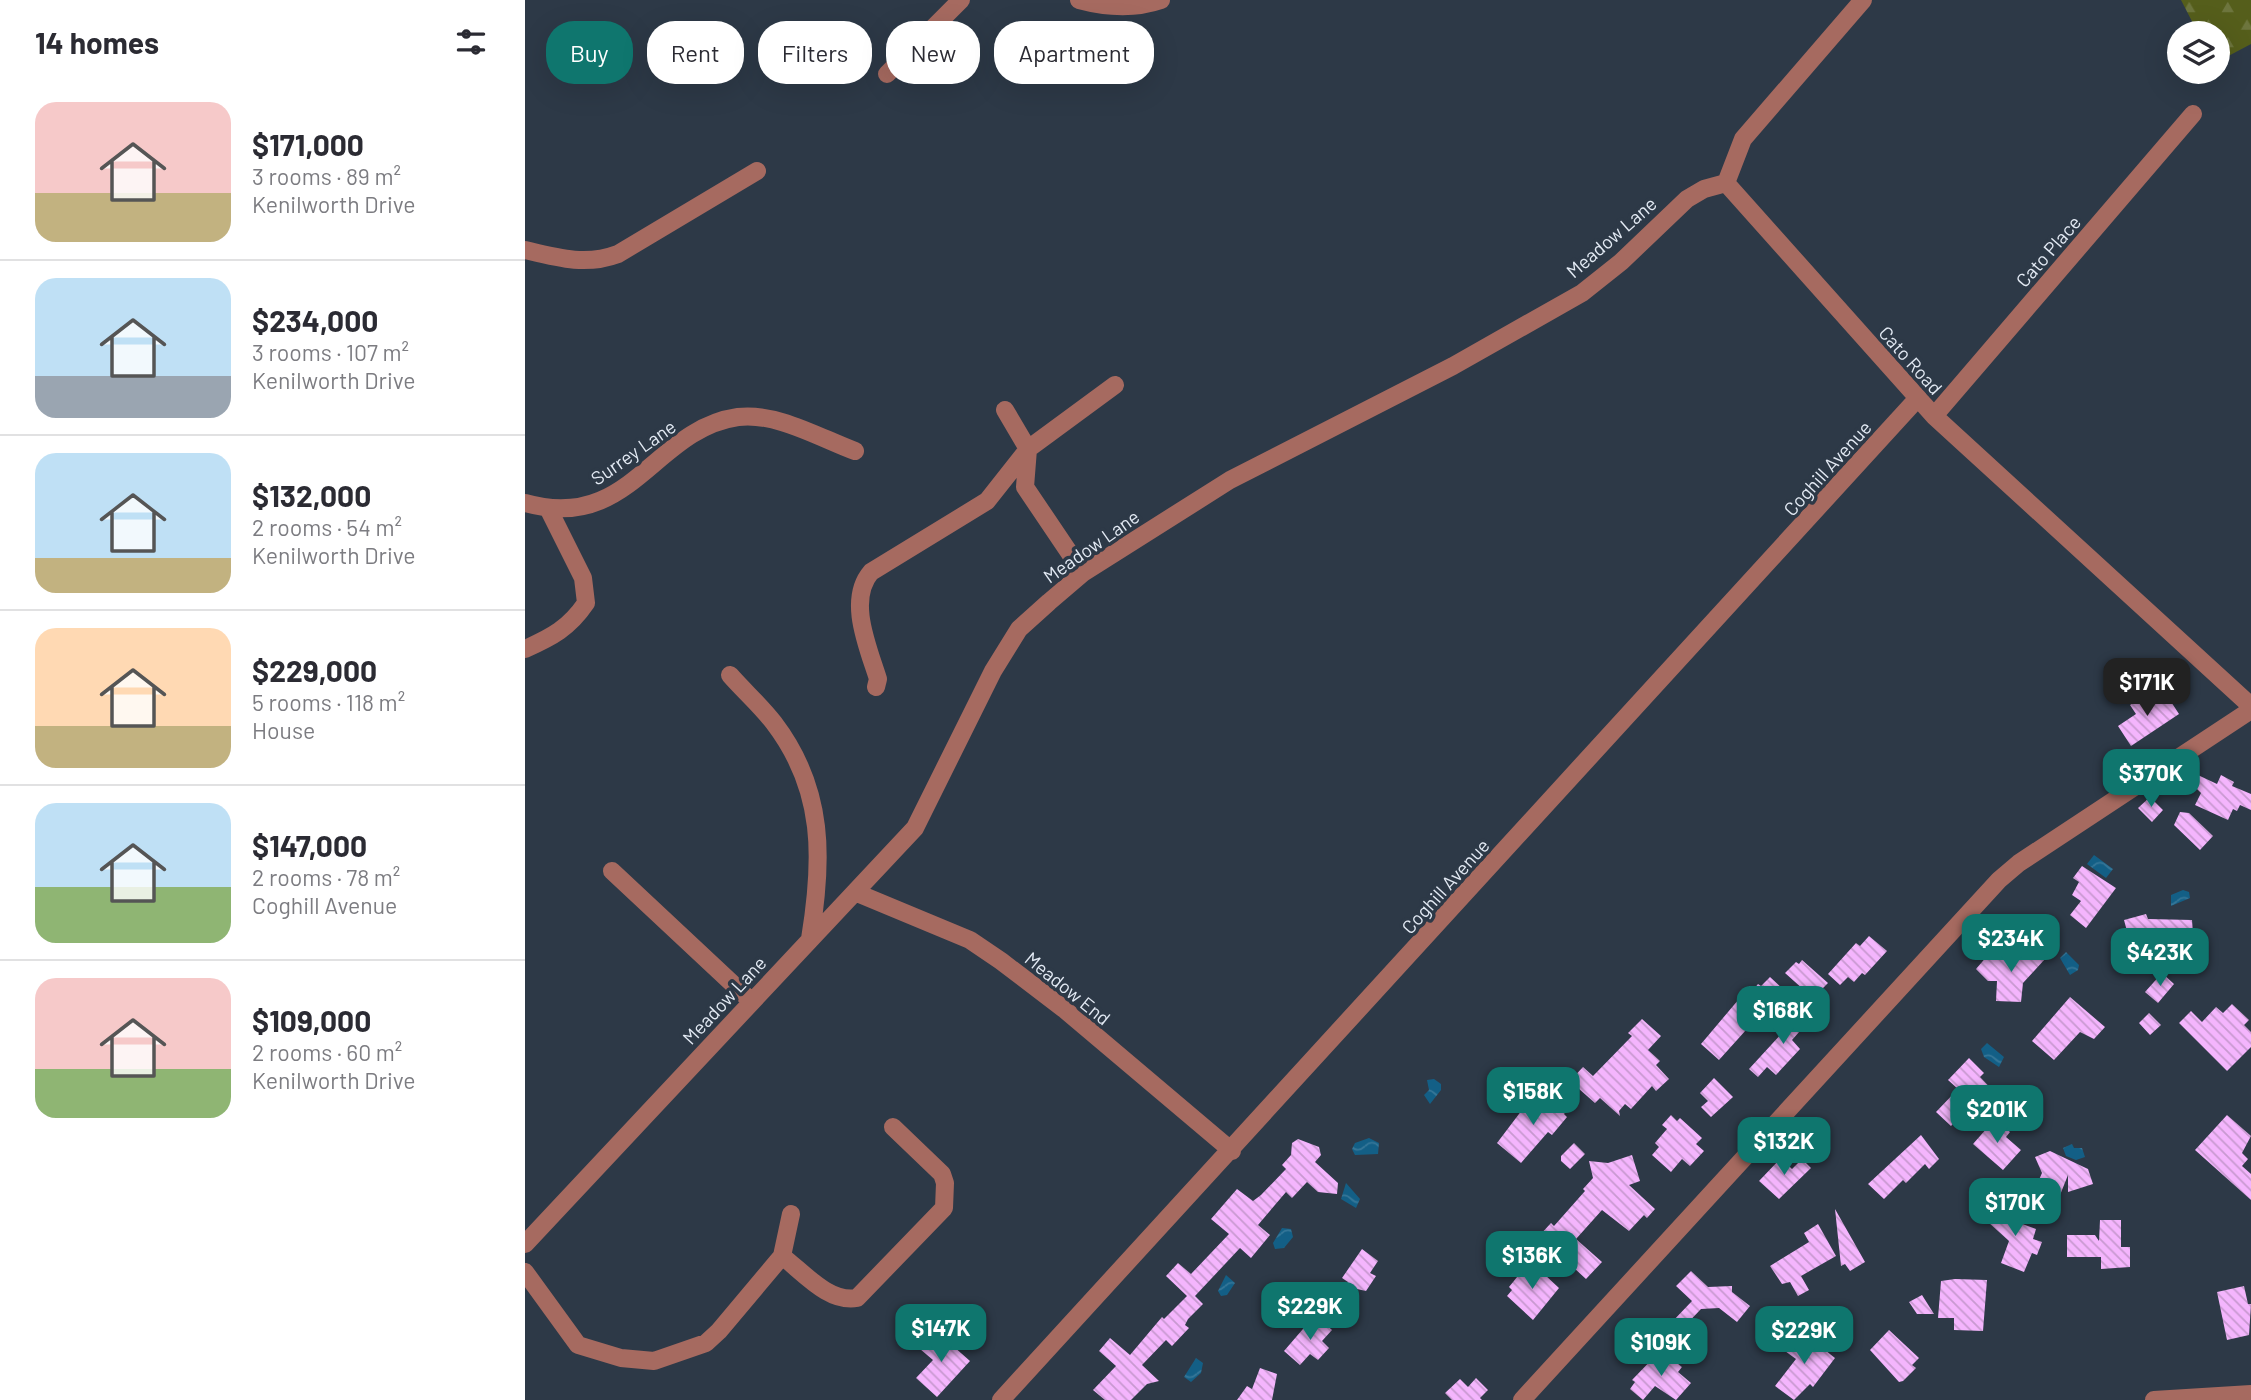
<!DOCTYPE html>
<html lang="en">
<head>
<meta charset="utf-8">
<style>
  :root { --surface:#fff; --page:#f7f7f7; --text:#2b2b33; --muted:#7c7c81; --line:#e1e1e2; --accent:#0f766e }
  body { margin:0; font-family:Barlow,sans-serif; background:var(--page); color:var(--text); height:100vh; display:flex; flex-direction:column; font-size:26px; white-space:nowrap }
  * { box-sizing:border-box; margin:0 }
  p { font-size:23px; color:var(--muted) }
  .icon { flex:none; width:38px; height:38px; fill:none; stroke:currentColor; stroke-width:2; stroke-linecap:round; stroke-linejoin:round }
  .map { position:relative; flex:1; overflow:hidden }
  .sheet { display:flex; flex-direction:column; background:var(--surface); width:525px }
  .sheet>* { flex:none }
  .hud { position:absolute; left:21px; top:21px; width:665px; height:63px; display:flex; gap:14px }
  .fabs { position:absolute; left:1642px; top:21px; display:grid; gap:14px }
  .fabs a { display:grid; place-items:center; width:63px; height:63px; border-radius:50%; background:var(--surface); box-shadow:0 7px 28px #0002; font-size:35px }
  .price { position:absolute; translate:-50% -60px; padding:0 16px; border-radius:14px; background:var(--accent); color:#fff; font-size:23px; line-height:46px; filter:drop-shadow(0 2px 4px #0008) }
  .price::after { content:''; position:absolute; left:50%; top:42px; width:21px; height:16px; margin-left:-10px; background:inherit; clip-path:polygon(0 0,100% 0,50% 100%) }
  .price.on { background:#222; color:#fff }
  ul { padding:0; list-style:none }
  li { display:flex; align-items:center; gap:21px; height:175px; padding:0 35px }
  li+li { border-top:2px solid var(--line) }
  li span { display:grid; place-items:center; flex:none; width:196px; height:140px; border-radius:21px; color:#555 }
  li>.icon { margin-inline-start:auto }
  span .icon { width:84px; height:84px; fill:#fffc; stroke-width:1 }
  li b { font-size:30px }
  h2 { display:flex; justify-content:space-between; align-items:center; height:84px; padding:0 35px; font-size:30px }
  .tag { padding:0 24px; border-radius:28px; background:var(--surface); box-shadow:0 7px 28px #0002; font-size:24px; line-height:63px }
  .tag.on { background:var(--accent); color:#fff }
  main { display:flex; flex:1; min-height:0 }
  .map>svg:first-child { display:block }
  .forest { fill:url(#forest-firs) }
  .water { fill:url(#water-waves) }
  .building { fill:url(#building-back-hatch) }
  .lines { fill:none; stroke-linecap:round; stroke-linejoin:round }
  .minor { stroke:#a66a60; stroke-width:18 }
  .labels { text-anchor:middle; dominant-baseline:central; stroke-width:7; stroke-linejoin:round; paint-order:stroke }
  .street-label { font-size:19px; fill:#e3eaf4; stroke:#2d3947 }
</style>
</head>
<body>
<main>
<section class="sheet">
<h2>14 homes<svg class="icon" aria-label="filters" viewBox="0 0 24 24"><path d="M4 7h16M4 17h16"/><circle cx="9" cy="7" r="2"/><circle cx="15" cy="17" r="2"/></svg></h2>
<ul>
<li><span style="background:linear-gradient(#f6c9c9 65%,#c2b280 0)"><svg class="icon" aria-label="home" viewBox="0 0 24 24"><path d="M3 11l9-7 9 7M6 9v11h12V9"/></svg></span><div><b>$171,000</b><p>3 rooms · 89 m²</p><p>Kenilworth Drive</p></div></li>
<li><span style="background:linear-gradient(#bfe0f5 70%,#9aa5b1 0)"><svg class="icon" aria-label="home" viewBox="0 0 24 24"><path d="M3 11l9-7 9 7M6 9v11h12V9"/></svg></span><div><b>$234,000</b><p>3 rooms · 107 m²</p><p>Kenilworth Drive</p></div></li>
<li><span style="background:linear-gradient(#bfe0f5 75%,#c2b280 0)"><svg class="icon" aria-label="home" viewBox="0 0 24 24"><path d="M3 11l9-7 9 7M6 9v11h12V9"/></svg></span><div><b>$132,000</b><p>2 rooms · 54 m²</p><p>Kenilworth Drive</p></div></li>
<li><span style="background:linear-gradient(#ffd9b3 70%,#c2b280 0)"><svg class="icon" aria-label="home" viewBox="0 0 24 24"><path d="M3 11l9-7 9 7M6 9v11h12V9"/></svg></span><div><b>$229,000</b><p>5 rooms · 118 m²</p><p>House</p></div></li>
<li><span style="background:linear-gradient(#bfe0f5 60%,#8fb573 0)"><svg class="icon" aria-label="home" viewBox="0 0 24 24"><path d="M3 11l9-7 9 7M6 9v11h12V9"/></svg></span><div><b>$147,000</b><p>2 rooms · 78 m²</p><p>Coghill Avenue</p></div></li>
<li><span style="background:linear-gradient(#f6c9c9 65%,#8fb573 0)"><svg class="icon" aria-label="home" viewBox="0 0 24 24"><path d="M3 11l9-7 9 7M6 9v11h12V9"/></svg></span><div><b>$109,000</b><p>2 rooms · 60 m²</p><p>Kenilworth Drive</p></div></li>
</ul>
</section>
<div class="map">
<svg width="1726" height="1400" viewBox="0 0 1726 1400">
  <defs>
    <pattern id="forest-firs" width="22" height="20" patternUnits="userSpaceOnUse" patternTransform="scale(1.75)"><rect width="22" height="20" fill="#555e1b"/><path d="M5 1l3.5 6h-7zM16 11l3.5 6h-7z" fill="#6d753d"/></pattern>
    <pattern id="water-waves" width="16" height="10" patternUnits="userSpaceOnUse" patternTransform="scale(1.75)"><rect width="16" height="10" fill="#135f86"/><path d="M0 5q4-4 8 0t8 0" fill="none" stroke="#357698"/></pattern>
    <pattern id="building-back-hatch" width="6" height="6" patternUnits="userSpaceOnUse" patternTransform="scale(1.75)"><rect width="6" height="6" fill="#f4b5fd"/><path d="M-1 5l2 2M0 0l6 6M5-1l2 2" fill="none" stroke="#c899d0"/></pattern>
  </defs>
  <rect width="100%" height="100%" fill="#2d3947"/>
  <!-- forest -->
  <path class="forest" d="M1656,0H1726V44L1692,62V33H1673Z"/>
  <!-- water -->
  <path class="water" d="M1569,855L1588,869L1581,878L1562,864Z
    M1658,890L1664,892L1665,898L1646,906V895Z
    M1541,952L1554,965L1553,970L1545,975L1535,958Z
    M1462,1043L1479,1057L1474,1067L1459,1057L1456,1049Z
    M909,1079L916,1084V1090L905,1104L899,1095L904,1090L902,1080Z
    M844,1138L854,1143L853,1154L830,1155L827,1149L830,1143Z
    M1547,1144L1549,1148H1557L1560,1157L1551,1160L1541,1156L1538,1148Z
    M821,1183L835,1199L831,1208L816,1199Z
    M757,1228L766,1229L768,1237L759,1248L750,1249L748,1243Z
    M701,1275L710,1283L702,1295L696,1296L693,1291Z
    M671,1358L678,1363L676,1373L666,1382L659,1377Z"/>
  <!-- building -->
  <path class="building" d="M1641,694L1654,714L1606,746L1593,726L1611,714L1605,705L1619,695L1626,704Z
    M1658,768L1692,784L1696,775L1709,782L1707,786L1726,794V810L1715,805L1712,811L1708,809L1703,820L1670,805L1676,793L1654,771Z
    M1625,797L1638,810L1627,822L1613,808Z
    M1655,812L1664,813L1688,836L1675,850L1649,825Z
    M1557,866L1591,888L1561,928L1545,915L1556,901L1547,895L1554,882L1548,878Z
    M1621,914L1623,919L1667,920L1669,947L1630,945L1632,955L1610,961L1599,920Z
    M1344,936L1362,951L1340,975L1337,973L1329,982L1323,977L1315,985L1303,974L1331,943L1335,946Z
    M1506,946L1520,959L1498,983L1496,1002L1471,1001L1472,981H1463L1451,969L1463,955L1468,959L1493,960Z
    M1277,960L1303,983L1288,998L1260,973L1271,962L1274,964Z
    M1637,973L1649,984L1633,1003L1620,992Z
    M1245,977L1258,989L1194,1060L1176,1044L1225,986L1229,989L1233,984L1236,986Z
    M1545,997L1580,1027L1569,1039L1555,1032L1529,1060L1507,1041Z
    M1707,1004L1724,1020L1719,1025L1726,1032V1047L1702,1071L1654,1023L1666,1011L1677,1022L1691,1007L1698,1013Z
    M1283,1005L1291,1013L1267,1040L1275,1049L1251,1075L1242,1067L1233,1077L1224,1069Z
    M1624,1013L1636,1025L1625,1035L1614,1023Z
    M1117,1019L1136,1036L1123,1050L1135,1061L1131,1065L1144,1079L1131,1091L1127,1086L1106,1109L1100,1104L1094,1111L1095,1116L1075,1098L1070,1103L1045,1081L1058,1067L1068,1076L1107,1036L1103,1033Z
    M1444,1058L1459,1073L1455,1077L1475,1098L1461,1113L1449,1102L1426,1126L1411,1112L1433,1089L1423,1080Z
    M1189,1078L1208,1097L1186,1117L1176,1107L1183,1101L1175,1093Z
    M1025,1094L1043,1109L1039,1114L1042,1117L1027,1135L1023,1132L996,1163L972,1143L997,1110L999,1112L1012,1101L1016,1104Z
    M1146,1115L1152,1121L1155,1118L1177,1138L1171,1144L1179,1151L1165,1166L1157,1159L1146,1172L1127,1155L1134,1147L1130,1143L1142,1129L1137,1125Z
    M1702,1115L1726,1136L1717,1153L1723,1159L1717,1166L1726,1174V1200L1670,1150Z
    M1470,1119L1485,1132L1481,1137L1496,1150L1478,1170L1448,1144Z
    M1396,1135L1414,1159L1404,1169L1400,1164L1381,1183L1378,1180L1359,1199L1343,1184Z
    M773,1139L794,1147L796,1155L790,1162L813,1183L812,1194L793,1192L782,1182L767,1198L761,1192L733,1225L745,1235L726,1258L715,1248L670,1296L678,1304L663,1319L660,1325L664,1328L647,1346L641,1340L617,1365L634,1381L622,1384L606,1400H580L568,1390L591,1366L574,1351L585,1338L605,1355L637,1317L639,1319L662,1296L641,1276L653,1263L666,1274L704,1234L686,1219L712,1189L728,1201L736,1195L761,1169L757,1165L766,1155L767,1143Z
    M1049,1143L1060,1154L1045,1169L1036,1161V1156Z
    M1525,1151L1563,1169L1568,1184L1543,1192V1175L1529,1210L1505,1200L1517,1173L1510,1157Z
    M1107,1155L1115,1181L1104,1185L1130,1209L1122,1218L1119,1215L1104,1231L1077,1210L1051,1239L1077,1262L1061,1279L1014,1236L1026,1223L1029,1226L1060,1191L1058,1189L1068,1178L1064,1161L1083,1163Z
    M1256,1158L1267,1169L1277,1159L1286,1168L1254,1199L1234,1181Z
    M1482,1201L1496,1214L1489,1221L1511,1229L1508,1239L1517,1242L1512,1255L1507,1253L1499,1272L1476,1263L1484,1241L1463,1222Z
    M1310,1209L1340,1262L1325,1271L1320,1264L1316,1266Z
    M1575,1220H1596V1247H1605V1267L1576,1269V1257H1542V1235H1570L1574,1241Z
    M1293,1224L1311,1256L1276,1276L1284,1290L1273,1296L1265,1282L1257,1284L1245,1266L1284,1242L1279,1233Z
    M837,1249L853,1261L845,1273L851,1276L841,1291L832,1289L821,1306L811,1299L823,1282L817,1278Z
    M1005,1261L1034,1288L1008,1320L982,1296L987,1290L984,1287Z
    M1166,1271L1183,1287L1207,1286V1292L1225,1306L1212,1322L1194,1308L1176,1309L1155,1331L1146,1323L1167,1301L1151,1286Z
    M1430,1279L1462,1280L1458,1331L1429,1330V1318H1413L1416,1281Z
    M1719,1286L1723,1304H1726L1724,1335L1702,1340L1692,1292Z
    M1397,1295L1409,1314H1392L1384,1302Z
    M790,1315L807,1330L797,1341L804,1348L793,1360L785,1354L775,1365L759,1351Z
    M1364,1330L1394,1358L1387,1365L1391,1368L1378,1381L1374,1382L1345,1350Z
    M411,1331L445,1361L412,1397L391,1378L408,1360L395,1349Z
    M1276,1331L1310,1358L1288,1387L1285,1384L1269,1400L1250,1386L1271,1359L1260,1351Z
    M1136,1350L1157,1367L1153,1372L1166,1383L1151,1400L1130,1386L1118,1400L1105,1389L1110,1382L1107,1380Z
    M735,1368L752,1374L747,1400H712L722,1386L727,1389Z
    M951,1378L963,1390L955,1398L957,1400H927L920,1393L935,1379L943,1387Z"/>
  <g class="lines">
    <!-- minor -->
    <path class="minor" d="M554,0C580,7 610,9 636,0
      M1338,0L1218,139L1201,183L1409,416L1726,706
      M362,74L436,0
      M0,250C33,258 61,266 93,254L232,171
      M480,410L503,449L500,487L558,573
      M1409,416L1668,114
      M0,503C106,533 128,429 213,417C251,412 295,438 330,451
      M0,649C27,637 44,628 61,603L58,578L23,508
      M205,675C219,691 236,706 249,723C300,790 298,860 285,939
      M351,687L353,679C343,647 322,600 346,572L462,501L503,449L590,385
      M87,871L226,1001
      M332,893L445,940L476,961L539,1009L707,1151
      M0,1244L390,828L468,671L494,629L524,602L558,573L705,480L928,366L1057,293L1096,262L1162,199L1179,189L1201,183
      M257,1256C279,1273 304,1303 332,1298L419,1208L420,1183L417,1174L368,1127
      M0,1272L53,1345L96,1358L129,1361L181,1343L194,1331L257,1256L266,1214
      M476,1400L1392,399
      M997,1400L1474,880L1494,863L1726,710
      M1629,1400L1726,1394"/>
  </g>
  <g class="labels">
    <!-- street labels -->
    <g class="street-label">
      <text transform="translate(1086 237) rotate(-41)">Meadow Lane</text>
      <text transform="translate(1523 251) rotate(-49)">Cato Place</text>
      <text transform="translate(1386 360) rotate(48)">Cato Road</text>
      <text transform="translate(108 452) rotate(-35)">Surrey Lane</text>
      <text transform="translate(1302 468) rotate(-48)">Coghill Avenue</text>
      <text transform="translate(566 546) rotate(-35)">Meadow Lane</text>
      <text transform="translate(920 886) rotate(-48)">Coghill Avenue</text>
      <text transform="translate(543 988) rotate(39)">Meadow End</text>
      <text transform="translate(199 1000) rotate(-47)">Meadow Lane</text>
    </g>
  </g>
</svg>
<div class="fabs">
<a><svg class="icon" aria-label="layers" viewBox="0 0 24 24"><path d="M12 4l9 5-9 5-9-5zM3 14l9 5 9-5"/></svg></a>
</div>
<b class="price on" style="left:1622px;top:718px">$171K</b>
<b class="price" style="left:1626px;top:809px">$370K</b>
<b class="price" style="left:1486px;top:974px">$234K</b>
<b class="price" style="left:1635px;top:988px">$423K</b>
<b class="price" style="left:1258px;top:1046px">$168K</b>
<b class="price" style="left:1008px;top:1127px">$158K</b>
<b class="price" style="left:1472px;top:1145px">$201K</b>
<b class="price" style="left:1259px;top:1177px">$132K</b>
<b class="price" style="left:1490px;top:1238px">$170K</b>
<b class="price" style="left:1007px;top:1291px">$136K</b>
<b class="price" style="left:785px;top:1342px">$229K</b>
<b class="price" style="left:416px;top:1364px">$147K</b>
<b class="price" style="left:1279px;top:1366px">$229K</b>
<b class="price" style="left:1136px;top:1378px">$109K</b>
<div class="hud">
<a class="tag on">Buy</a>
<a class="tag">Rent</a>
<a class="tag">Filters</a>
<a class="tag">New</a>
<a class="tag">Apartment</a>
</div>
</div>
</main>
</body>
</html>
